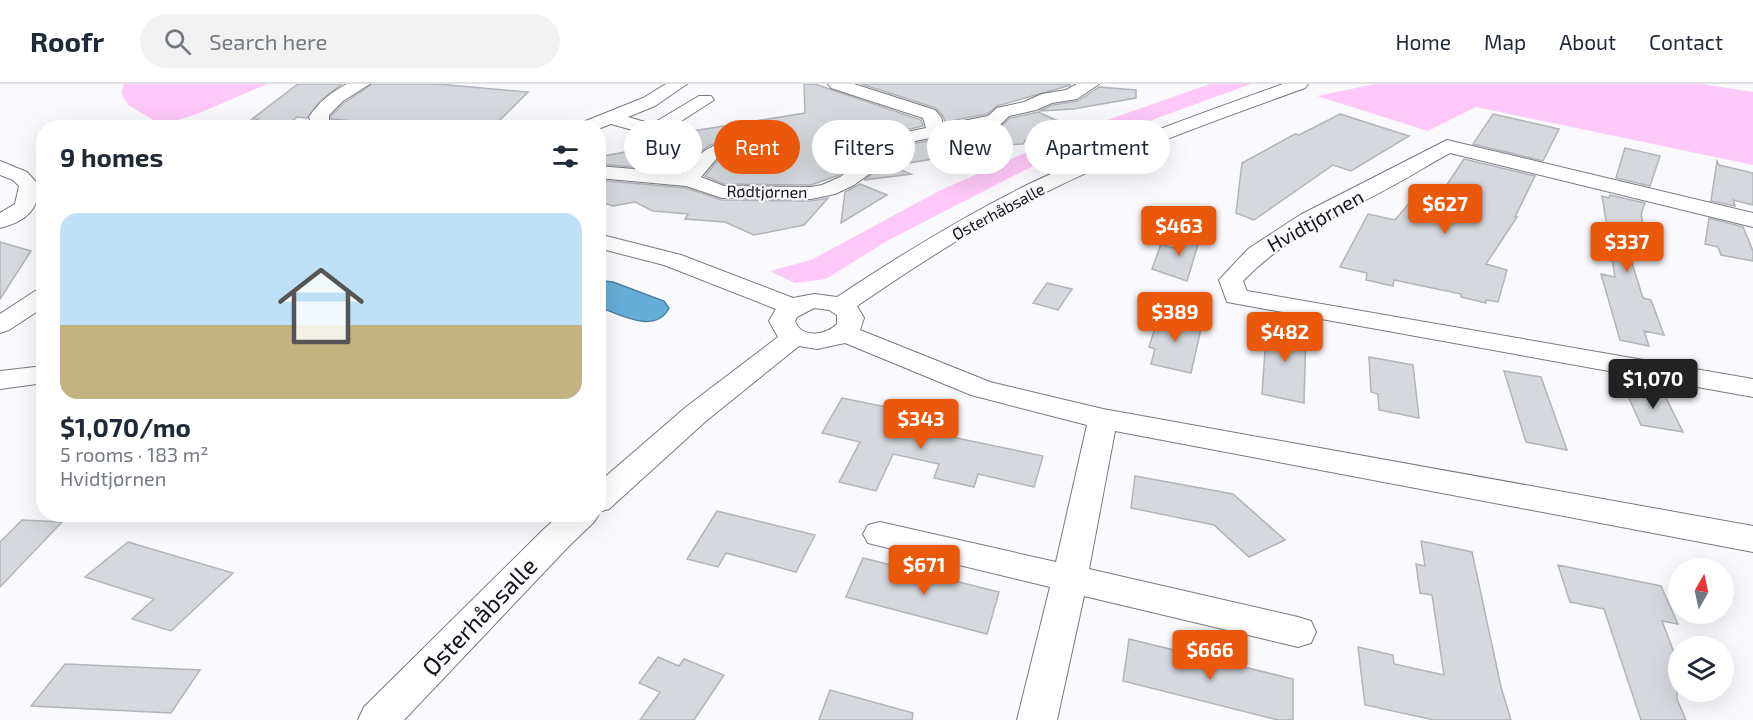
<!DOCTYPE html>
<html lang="en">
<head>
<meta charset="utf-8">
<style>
  :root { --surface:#fff; --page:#f2f2f3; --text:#1f2937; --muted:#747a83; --line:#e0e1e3; --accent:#ea580c }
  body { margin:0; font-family:"Exo 2",sans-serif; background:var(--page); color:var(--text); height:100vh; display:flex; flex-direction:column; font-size:22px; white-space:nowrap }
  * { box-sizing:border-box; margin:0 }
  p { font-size:20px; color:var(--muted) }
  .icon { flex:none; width:33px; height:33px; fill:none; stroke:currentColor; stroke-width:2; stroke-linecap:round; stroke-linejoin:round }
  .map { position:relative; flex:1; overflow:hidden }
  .details { position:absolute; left:36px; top:36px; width:570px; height:402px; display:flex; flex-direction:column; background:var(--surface); border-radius:24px; box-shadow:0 6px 24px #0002 }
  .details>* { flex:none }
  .top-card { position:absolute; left:624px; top:36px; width:570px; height:54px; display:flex; gap:12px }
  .needle { width:39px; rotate:9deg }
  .controls { position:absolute; left:1668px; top:474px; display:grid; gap:12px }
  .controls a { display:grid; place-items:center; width:66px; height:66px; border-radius:50%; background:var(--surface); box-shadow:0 6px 24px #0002; font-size:30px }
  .price { position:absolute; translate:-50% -51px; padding:0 14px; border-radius:6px; background:var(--accent); color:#fff; font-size:20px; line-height:39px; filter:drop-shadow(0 2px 3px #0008) }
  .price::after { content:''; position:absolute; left:50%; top:36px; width:18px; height:14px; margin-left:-9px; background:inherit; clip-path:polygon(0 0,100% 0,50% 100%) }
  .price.selected { background:#222; color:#fff }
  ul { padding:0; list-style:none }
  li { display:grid; align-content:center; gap:12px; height:318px; padding:0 24px }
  li span { display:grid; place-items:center; height:186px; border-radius:18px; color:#555 }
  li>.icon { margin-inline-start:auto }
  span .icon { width:108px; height:108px; fill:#fffc; stroke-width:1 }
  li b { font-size:26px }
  h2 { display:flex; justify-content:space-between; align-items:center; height:72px; padding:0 24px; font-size:26px }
  .pill { padding:0 21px; border-radius:27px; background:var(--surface); box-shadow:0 6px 24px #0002; font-size:21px; line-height:54px }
  .pill.selected { background:var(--accent); color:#fff }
  header { display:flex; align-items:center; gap:36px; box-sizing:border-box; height:84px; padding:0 30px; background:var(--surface); border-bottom:2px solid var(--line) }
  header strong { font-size:28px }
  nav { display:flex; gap:33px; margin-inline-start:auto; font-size:21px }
  .search { width:420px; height:54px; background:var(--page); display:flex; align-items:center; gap:15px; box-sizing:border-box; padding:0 21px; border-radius:33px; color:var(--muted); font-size:22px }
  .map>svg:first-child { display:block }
  .green { fill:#fec9f9 }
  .water { fill:#65aed8; stroke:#4d809e; stroke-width:1.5 }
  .building { fill:#d5d9de; stroke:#b1b4b9; stroke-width:1.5 }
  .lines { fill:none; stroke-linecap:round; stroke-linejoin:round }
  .minor-casing { stroke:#79797f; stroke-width:2 }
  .minor { fill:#fff; fill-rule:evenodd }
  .labels { text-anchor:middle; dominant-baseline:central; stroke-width:4.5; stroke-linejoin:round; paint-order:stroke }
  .far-street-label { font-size:16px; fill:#151517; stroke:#f9f9fe }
  .street-label { font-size:20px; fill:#151517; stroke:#f9f9fe }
  .near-street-label { font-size:24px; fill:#151517; stroke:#f9f9fe }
</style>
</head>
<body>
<header>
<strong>Roofr</strong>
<div class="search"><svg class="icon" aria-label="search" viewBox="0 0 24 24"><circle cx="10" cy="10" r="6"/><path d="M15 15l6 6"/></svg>Search here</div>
<nav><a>Home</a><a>Map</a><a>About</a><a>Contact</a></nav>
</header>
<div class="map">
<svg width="1753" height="636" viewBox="0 0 1753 636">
  <rect width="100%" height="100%" fill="#f9f9fe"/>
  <!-- green -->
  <path class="green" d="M124,0H267L197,30L162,41L128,21L121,9Z
    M1210,0H1251L1099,55L1025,86L885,158L826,195L795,199L770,187L811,176L939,107L1070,49Z
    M1375,0H1701L1753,8V81L1476,23L1428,47L1317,12Z"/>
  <!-- water -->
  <path class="water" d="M604,197L613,198L664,217L669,224C656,251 619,230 599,223V199Z"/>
  <!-- building -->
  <path class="building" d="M298,0H342L320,17L307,34L297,33L284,44H246L258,35H252Z
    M372,0H437L528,8L492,44H374L380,39L331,35V32L344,19Z
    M804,0H815L921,36L923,42L901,47L839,91L811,101L724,100L705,92L718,76L752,70L755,65L752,60L739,57L729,56L710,61L695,72L682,87L598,80V73L686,57L693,47L805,29Z
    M861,0H1061L1071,1L997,22L987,30L945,38L943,32L936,24Z
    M1099,3L1136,6V14L1073,25L1039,27L1053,21L1078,17Z
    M1038,28L1060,38L1032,47L1023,60L963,63L962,70L891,82L911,90L864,96L916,59L1001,42L1010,34Z
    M1340,30L1409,52L1351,87L1333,81L1254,136L1236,129L1242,79L1295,50L1299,51Z
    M1493,30L1559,45L1543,77L1473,60Z
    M1625,64L1660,72L1650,102L1616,94Z
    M1464,75L1535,92L1515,133H1517L1486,180L1507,186L1498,218L1486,216V219L1461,213V210L1394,196L1393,202L1366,196L1367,189L1340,183L1368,130L1395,136L1421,105L1440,111Z
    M1717,77L1719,81L1753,89V121L1733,116L1735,122L1711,117Z
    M598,96L686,104L722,116L811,117L828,114L804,141L754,151L725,138L685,135L688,130L653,127L635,118L613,122L598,117Z
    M860,100L887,111L841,139L845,108Z
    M1610,111L1645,119L1641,130L1647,159L1624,154L1643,214L1651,216L1664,251L1644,247L1649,262L1620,256L1601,190L1615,193L1602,112L1609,114Z
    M1709,134L1743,143L1753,167V177L1721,171L1718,163L1705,160Z
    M1205,137L1187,197L1152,185L1161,160L1176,165Z
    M0,158L31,167L0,215Z
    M1047,199L1072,205L1058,226L1033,219Z
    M1159,231L1202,240L1191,289L1151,280L1155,265L1149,263Z
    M1267,239L1306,246L1304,319L1262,310Z
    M1369,273L1413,281L1419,334L1379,326L1378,310L1371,308Z
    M1504,287L1541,293L1567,366L1526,358Z
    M1624,303L1664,310L1683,348L1641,341Z
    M842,314L896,325L889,340L1043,372L1034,403L978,390L974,403L934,394L939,380L893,370L876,407L839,398L860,358L822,349Z
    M1135,392L1233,410L1285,456L1249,473L1214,441L1131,424Z
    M717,427L815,451L796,488L726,469L718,483L687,475Z
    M22,436L62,438L0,503V458Z
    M1421,457L1472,468L1501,603L1511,636H1434L1365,621L1358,563L1393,571L1394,580L1444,591L1432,511L1420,509L1416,480L1425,482Z
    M128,458L233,489L171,547L132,535L154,515L85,493Z
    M863,474L999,508L987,550L846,513Z
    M1558,481L1661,502L1678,540L1662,537L1678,579L1677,615L1686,636H1641L1604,525L1570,518Z
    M1129,555L1293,595V636H1278L1123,597Z
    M658,573L679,582L684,575L724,591L694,636H640L660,608L639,599Z
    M65,580L200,586L171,629L31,622Z
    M830,606L913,629L912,636H819Z"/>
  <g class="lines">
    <defs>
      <path id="minor" d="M347,0H370L343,17L329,31V37L335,44H313L309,33C319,18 331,8 347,0Z
        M666,0H687L655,22L628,33L652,40L699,12H711L714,16L661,50L654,52L611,40L598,45L576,44L578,40L643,14Z
        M828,0H854L935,26L941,33L943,41L988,32L997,24L1024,18L1042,10L1066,6L1077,0H1099L1077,15L1052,19L1036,26L1009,32L1001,40L915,57L854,101L835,110L811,115L722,114L686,102L598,94V82L683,89C701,65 719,53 750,61L753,65L750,69L717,74L701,93L724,102L811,103L822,101L840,93L902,49L926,44L923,34L831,4Z
        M1283,0H1308L1305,4C1217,36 1128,67 1044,109C978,141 917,181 857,222L864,234L860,246L990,298L1103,325L1753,442V468L1115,347L1089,485L1298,533L1311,537L1316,548L1311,559L1298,563L1084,512L1057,636H1017L1050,503L880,462L868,459L863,450L868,441L880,438L1056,478L1087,341L971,311L845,259L817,265L799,262L706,337L609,425L598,428V399L686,323L778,253L769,237L776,225L664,181L598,164V150L681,171L793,214L814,210L837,213C899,172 962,133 1029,100C1111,61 1197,31 1283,0ZM814,224L829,226L837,231V240C827,251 801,255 795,237L797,233Z
        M1447,56L1753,129V143L1450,69C1431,79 1413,91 1394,101C1340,131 1287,151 1243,197L1247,207L1753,295V313L1227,218L1219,196L1248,165L1300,131Z
        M0,77L27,88L39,101C39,127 24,138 0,144V129L15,120L19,102L13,96L0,91Z
        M44,205V223L9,246L0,249V230L35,207Z
        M44,282V299L0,305V287Z
        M598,429L599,430L594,438L569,462L404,636H358L364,623L545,444L561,430Z"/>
    </defs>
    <!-- minor casing -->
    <use href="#minor" class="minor-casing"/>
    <!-- minor -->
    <use href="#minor" class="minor"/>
  </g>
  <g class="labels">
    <!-- far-street labels -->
    <g class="far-street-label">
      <text transform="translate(767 107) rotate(1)">Rødtjørnen</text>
      <text transform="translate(998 127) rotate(-28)">Østerhåbsalle</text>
    </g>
    <!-- street labels -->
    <g class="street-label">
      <text transform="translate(1315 136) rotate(-29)">Hvidtjørnen</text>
    </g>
    <!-- near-street labels -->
    <g class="near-street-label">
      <text transform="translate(479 532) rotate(-46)">Østerhåbsalle</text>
    </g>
  </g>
</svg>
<div class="controls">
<a><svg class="needle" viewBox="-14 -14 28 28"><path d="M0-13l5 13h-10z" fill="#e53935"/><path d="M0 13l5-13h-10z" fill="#747a83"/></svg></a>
<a><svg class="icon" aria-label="layers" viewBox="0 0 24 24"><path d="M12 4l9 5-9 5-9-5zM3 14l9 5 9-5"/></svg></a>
</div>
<b class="price" style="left:1445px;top:151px">$627</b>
<b class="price" style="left:1179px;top:173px">$463</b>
<b class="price" style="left:1627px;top:189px">$337</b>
<b class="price" style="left:1175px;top:259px">$389</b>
<b class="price" style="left:1285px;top:279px">$482</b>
<b class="price selected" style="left:1653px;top:326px">$1,070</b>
<b class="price" style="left:921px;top:366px">$343</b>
<b class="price" style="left:924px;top:512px">$671</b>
<b class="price" style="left:1210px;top:597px">$666</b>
<div class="top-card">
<a class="pill">Buy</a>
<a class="pill selected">Rent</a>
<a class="pill">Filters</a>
<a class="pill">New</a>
<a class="pill">Apartment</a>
</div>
<section class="details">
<h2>9 homes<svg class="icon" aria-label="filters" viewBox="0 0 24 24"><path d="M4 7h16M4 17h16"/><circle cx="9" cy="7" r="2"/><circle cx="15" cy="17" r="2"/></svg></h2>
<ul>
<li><span style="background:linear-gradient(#bfe0f5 60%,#c2b280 0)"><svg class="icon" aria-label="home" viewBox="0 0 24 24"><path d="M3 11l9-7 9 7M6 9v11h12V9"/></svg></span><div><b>$1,070/mo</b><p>5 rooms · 183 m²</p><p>Hvidtjørnen</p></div></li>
</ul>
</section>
</div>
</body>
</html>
